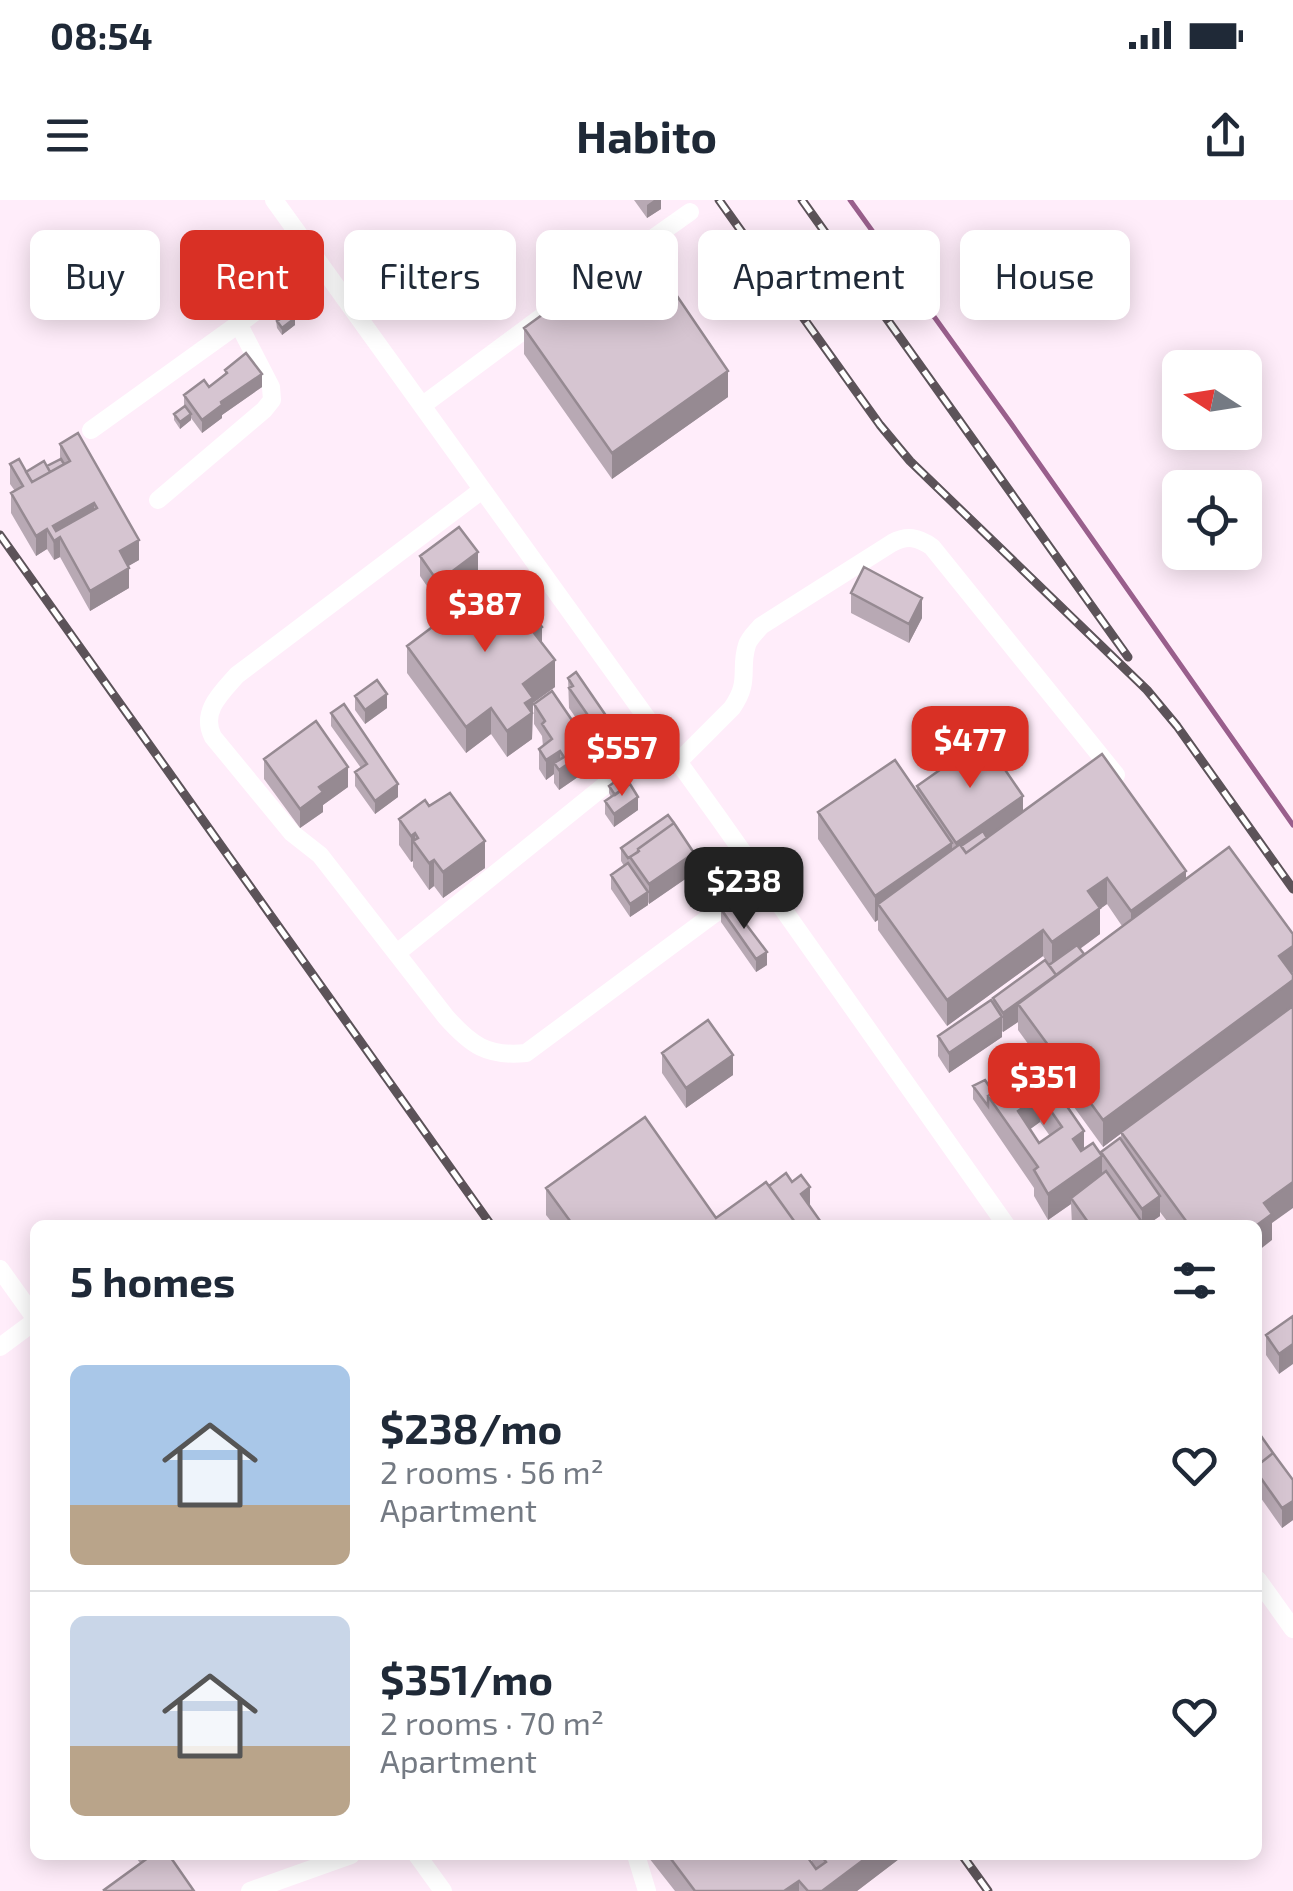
<!DOCTYPE html>
<html lang="en">
<head>
<meta charset="utf-8">
<style>
  :root { --surface:#fff; --page:#f6f6f7; --text:#1f2937; --muted:#747a83; --line:#e0e1e3; --accent:#d93025 }
  body { margin:0; font-family:"Exo 2",sans-serif; background:var(--page); color:var(--text); height:100vh; display:flex; flex-direction:column; font-size:38px; white-space:nowrap }
  * { box-sizing:border-box; margin:0 }
  p { font-size:32px; color:var(--muted) }
  .icon { flex:none; width:55px; height:55px; fill:none; stroke:currentColor; stroke-width:2; stroke-linecap:round; stroke-linejoin:round }
  .map { position:relative; flex:1; overflow:hidden }
  .sheet { position:absolute; left:30px; top:1020px; width:1232px; height:640px; display:flex; flex-direction:column; background:var(--surface); border-radius:15px; box-shadow:0 5px 25px #0003 }
  .sheet>* { flex:none }
  .banner { position:absolute; left:30px; top:30px; width:1235px; height:90px; display:flex; gap:20px }
  .needle { width:65px; rotate:282deg }
  .buttons { position:absolute; left:1162px; top:150px; display:grid; gap:20px }
  .buttons a { display:grid; place-items:center; width:100px; height:100px; border-radius:15px; background:var(--surface); box-shadow:0 5px 25px #0003; font-size:50px }
  .price { position:absolute; translate:-50% -85px; padding:0 22px; border-radius:20px; background:var(--accent); color:#fff; font-size:32px; line-height:65px; filter:drop-shadow(0 2px 5px #0008) }
  .price::after { content:''; position:absolute; left:50%; top:60px; width:30px; height:22px; margin-left:-15px; background:inherit; clip-path:polygon(0 0,100% 0,50% 100%) }
  .price.selected { background:#222; color:#fff }
  ul { padding:0; list-style:none }
  li { display:flex; align-items:center; gap:30px; height:250px; padding:0 40px }
  li+li { border-top:2px solid var(--line) }
  li span { display:grid; place-items:center; flex:none; width:280px; height:200px; border-radius:15px; color:#555 }
  li>.icon { margin-inline-start:auto }
  span .icon { width:120px; height:120px; fill:#fffc; stroke-width:1 }
  li b { font-size:42px }
  h2 { display:flex; justify-content:space-between; align-items:center; height:120px; padding:0 40px; font-size:42px }
  .pill { padding:0 35px; border-radius:15px; background:var(--surface); box-shadow:0 5px 25px #0003; font-size:35px; line-height:90px }
  .pill.selected { background:var(--accent); color:#fff }
  .status { display:flex; justify-content:space-between; align-items:center; height:70px; padding:0 50px; background:var(--surface); direction:ltr }
  .status svg { height:28px; fill:currentColor }
  header { display:flex; justify-content:space-between; align-items:center; height:130px; padding:0 40px; background:var(--surface); font-size:45px; font-weight:700 }
  .map>svg:first-child { display:block }
  .lines { fill:none; stroke-linecap:round; stroke-linejoin:round }
  .stream { stroke:#995f8c; stroke-width:5 }
  .minor { stroke:#fff; stroke-width:18 }
  .rail-casing { stroke:#5c5359; stroke-width:9 }
  .rail { stroke:#fff; stroke-width:5; stroke-dasharray:15; stroke-linecap:butt }
  .wall { fill:#b8a9b4; fill-rule:evenodd }
  .shaded-wall { fill:#968a92 }
  .building { fill:#d6c5d1; stroke:#968a92; stroke-width:2.5; fill-rule:evenodd }
</style>
</head>
<body>
<div class="status"><b>08:54</b><svg viewBox="0 0 49 12"><path d="M0 12V9h3v3zM5 12V6h3v6zM10 12V3h3v9zM15 12V0h3v12zM26 1h20v11H26zM47 4h2v5h-2z"/></svg></div>
<header><svg class="icon" aria-label="menu" viewBox="0 0 24 24"><path d="M4 6h16M4 12h16M4 18h16"/></svg>Habito<svg class="icon" aria-label="share" viewBox="0 0 24 24"><path d="M12 15V3M7 8l5-5 5 5M5 13v7h14v-7"/></svg></header>
<div class="map">
<svg width="1293" height="1691" viewBox="0 0 1293 1691">
  <rect width="100%" height="100%" fill="#ffedfa"/>
  <g class="lines">
    <!-- stream -->
    <path class="stream" d="M850,0L1010,222L1293,625"/>
    <!-- minor -->
    <path class="minor" d="M274,0L718,617L1006,1025
      M625,58L690,12
      M423,205L543,116
      M91,230L319,66
      M482,290L237,475C221,493 200,512 213,537L292,633L320,655L446,817C471,845 487,857 526,853L761,679
      M158,300L264,210L272,200L271,187L238,123
      M677,563L732,508C751,481 739,470 747,445C749,438 756,432 761,426L892,343C907,335 918,337 932,347L1116,575
      M397,753L661,540
      M0,1069L35,1118
      M0,1147L35,1121
      M1258,1380L1293,1429
      M417,1655L443,1691
      M636,1655L647,1691
      M250,1691L351,1655"/>
    <defs>
      <path id="rail" d="M719,0L880,225L910,261L1147,490L1177,526L1293,689
        M802,0L1128,457
        M0,335L491,1025
        M962,1655L988,1691"/>
    </defs>
    <!-- rail casing -->
    <use href="#rail" class="rail-casing"/>
    <!-- rail -->
    <use href="#rail" class="rail"/>
  </g>
  <!-- wall -->
  <path class="wall" d="M634,0H661V9L647,18Z
    M275,113L295,125L282,135L277,128Z
    M524,128L728,197L612,279L524,154Z
    M225,170L262,187L222,215V218L202,233L191,218V220L180,229L174,220V214L184,206V195L209,187L225,174Z
    M60,244L139,360L128,366L129,388L90,411L60,357L54,360L47,349L36,356L11,313V293L15,291L10,284V264L26,272L47,266L60,259Z
    M420,356L478,372L438,402L420,376Z
    M851,393L922,418L909,443L851,413Z
    M542,443L555,487L533,503L532,539L507,557L491,534L466,553L407,473V446Z
    M568,478L622,559L610,567L569,508Z
    M355,496L387,508L365,524L355,510Z
    M534,504L591,568L559,590L554,583V574L546,580L539,569V549L543,546L542,536L534,524Z
    M331,513L398,597L375,614L355,586V572L361,568L331,526Z
    M264,559L348,587L323,605V612L300,628L264,579Z
    M609,586L638,610L614,627L605,614V601L611,597L609,593Z
    M917,586L1023,612L1186,679L1293,734V772L1272,1023V1040L1258,1025H1170L1160,1012V1016L1147,1025H1072L1071,1004L1048,1020L1034,996V988L973,899V886L993,892L1026,869L1084,949L1101,955V952L1121,941V933L1103,947L1018,830V822L1003,832L1002,831V837L949,873L938,856V836L993,803V798L1049,765L1043,756L947,826L878,730V720L875,722L818,639V612L917,591ZM1107,704L1122,726L1084,754L1080,749L1100,734V709ZM1040,922L1050,936L1039,943L1030,929Z
    M399,619L485,668L443,698L434,686L429,690L413,667V661L411,662L399,645Z
    M621,648L694,673L649,704L648,702V705L630,717L611,689V675L624,666L621,661Z
    M721,709L767,765L756,772L721,722Z
    M662,853L733,875L686,908L662,873Z
    M769,986L810,1006L823,1025H554L546,1015V988L716,1018Z
    M1293,1116L1279,1174L1266,1155V1135Z
    M1258,1239L1293,1280V1320L1282,1328L1258,1294Z
    M134,1655H169L194,1691H104L140,1663Z
    M649,1655H806L812,1663V1655H899V1659L857,1691H675L649,1658Z"/>
  <!-- shaded-wall -->
  <path class="shaded-wall" d="M654,0H661V9L647,18V5Z
    M295,118V125L282,135V128Z
    M728,171V197L612,279V253Z
    M262,174V187L222,215V218L202,233V220L221,202Z
    M191,214V220L180,229V222Z
    M94,303V323L60,337V357L54,360L53,326Z
    M47,329V349L36,356V336Z
    M139,340V360L120,371V351Z
    M478,352V372L438,402V382Z
    M129,368V388L90,411V391Z
    M922,398V418L909,443V424Z
    M542,427V453L534,433Z
    M555,460V487L533,503L532,539L507,557V531L523,484Z
    M387,494V508L365,524V510Z
    M491,508V534L466,553V527Z
    M622,539V559L610,567V547Z
    M591,548V568L559,590V570L554,563V574L546,580V560L560,551V570Z
    M348,567V587L323,605V612L300,628V609L319,587Z
    M398,584V597L375,614V601Z
    M1023,596V616L967,665L956,649V643Z
    M638,597V610L614,627V614Z
    M415,633V644L413,641V661L411,662V636Z
    M485,641V668L443,698V672Z
    M952,643V669L878,704V720L875,722V696Z
    M694,653V673L649,704V684Z
    M434,660V686L429,690V663Z
    M1186,671V698L1131,738V711Z
    M1107,678V704L1100,709V734L1052,769V742L1088,691Z
    M648,692V705L630,717V704Z
    M1043,730V756L947,826V800Z
    M1293,746V772L1279,782V756Z
    M767,752V765L756,772V759Z
    M1056,775L1018,804V822L1003,832V813Z
    M1293,780V806L1103,947V920Z
    M1002,817V837L949,873V853Z
    M733,855V875L686,908V888Z
    M1040,895V922L1018,938V911Z
    M1084,931V958L1073,939Z
    M1102,956V983L1071,998V1004L1048,1020V994Z
    M1293,982V1008L1272,1023V1040L1258,1051V1025L1264,1003Z
    M810,987V1007L801,994Z
    M1160,996V1016L1147,1025H1142V1009Z
    M1293,1144V1164L1279,1174V1154Z
    M1293,1301V1320L1282,1328V1308Z
    M870,1655H899V1659L857,1691H822Z
    M799,1681V1691H784Z"/>
  <!-- building -->
  <path class="building" d="M641,43L728,171L612,253L524,128Z
    M285,105L295,118L282,128L277,121L280,119L275,113Z
    M246,153L262,174L221,202L222,205L202,220L184,195L204,180L209,187L227,173L225,170Z
    M185,206L191,214L180,222L174,214Z
    M78,233L139,340L120,351L129,368L90,391L60,337L54,341L47,329L36,336L11,293L23,286L10,264L19,259L32,282L70,261L60,244ZM94,303L97,308L56,331L53,326Z
    M61,259L64,264L50,272L47,266Z
    M44,261L50,272L32,282L26,272Z
    M459,327L478,352L438,382L420,356Z
    M864,367L922,398L909,424L851,393Z
    M503,374L542,427L534,433L555,460L523,484L533,498L525,503L532,513L507,531L491,508L466,527L407,446Z
    M576,472L622,539L610,547L569,488L573,486L568,478Z
    M377,480L387,494L365,510L355,496Z
    M552,491L591,548L559,570L554,563L564,557L560,551L546,560L539,549L552,539L542,524L545,521L534,504Z
    M344,504L398,584L375,601L355,572L367,564L331,513Z
    M316,521L348,567L319,587L323,592L300,609L264,559Z
    M984,539L1023,596L956,643L917,586Z
    M1102,554L1186,671L1131,711L1107,678L1088,691L1100,708L1052,742L1043,730L947,800L878,704L960,644L966,653Z
    M895,560L952,643L875,696L818,612Z
    M620,578L626,587L615,595L609,586Z
    M630,584L638,597L614,614L605,601Z
    M450,593L485,641L443,672L434,660L429,663L413,641L418,638L415,633L411,636L399,619L425,600L429,606Z
    M668,615L674,623L638,649V652L628,658L621,648Z
    M674,623L694,653L649,684L630,657L639,651L638,649Z
    M983,631L987,638L966,653L961,646Z
    M1229,647L1293,734V746L1279,756L1293,775V780L1103,920L1018,804Z
    M628,663L648,692L630,704L611,675Z
    M730,703L767,752L756,759L721,709Z
    M1077,745L1084,754L1056,775L1049,765Z
    M1045,760L1056,775L1003,813L993,798Z
    M991,800L1002,817L949,853L938,836Z
    M1293,806V982L1264,1003L1272,1014L1257,1025H1189L1121,932Z
    M708,820L733,855L686,888L662,853Z
    M1026,869L1034,880L1044,873L1084,931L1073,939L1081,951L1093,943L1102,956L1048,994L1034,970L1038,967L988,896ZM1040,895L1062,927L1039,943L1018,911Z
    M985,880L993,892L988,896V906L973,886Z
    M645,917L716,1018L766,982L797,1025H573L546,988Z
    M1120,938L1160,996L1142,1009L1101,952Z
    M1106,971L1144,1025H1090L1071,998Z
    M786,973L792,982L801,975L810,987L801,994L823,1025H797L769,986Z
    M1293,1116V1144L1279,1154L1266,1135Z
    M1261,1236L1273,1253L1258,1265V1239Z
    M1273,1253L1293,1280V1301L1282,1308L1258,1274V1265Z
    M152,1655H169L194,1691H105L104,1690Z
    M668,1655H806L816,1669L826,1662L821,1655H870L822,1691H808L799,1681L784,1691H695Z"/>
</svg>
<div class="buttons">
<a><svg class="needle" viewBox="-14 -14 28 28"><path d="M0-13l5 13h-10z" fill="#e53935"/><path d="M0 13l5-13h-10z" fill="#747a83"/></svg></a>
<a><svg class="icon" aria-label="locate" viewBox="0 0 24 24"><circle cx="12" cy="12" r="6"/><path d="M12 2v4M12 18v4M2 12h4M18 12h4"/></svg></a>
</div>
<b class="price" style="left:485px;top:455px">$387</b>
<b class="price" style="left:970px;top:591px">$477</b>
<b class="price" style="left:622px;top:599px">$557</b>
<b class="price selected" style="left:744px;top:732px">$238</b>
<b class="price" style="left:1044px;top:928px">$351</b>
<div class="banner">
<a class="pill">Buy</a>
<a class="pill selected">Rent</a>
<a class="pill">Filters</a>
<a class="pill">New</a>
<a class="pill">Apartment</a>
<a class="pill">House</a>
</div>
<section class="sheet">
<h2>5 homes<svg class="icon" aria-label="filters" viewBox="0 0 24 24"><path d="M4 7h16M4 17h16"/><circle cx="9" cy="7" r="2"/><circle cx="15" cy="17" r="2"/></svg></h2>
<ul>
<li><span style="background:linear-gradient(#a9c7e8 70%,#b9a48a 0)"><svg class="icon" aria-label="home" viewBox="0 0 24 24"><path d="M3 11l9-7 9 7M6 9v11h12V9"/></svg></span><div><b>$238/mo</b><p>2 rooms · 56 m²</p><p>Apartment</p></div><svg class="icon" aria-label="heart" viewBox="0 0 24 24"><path d="M12 20l-8-8c-3-5 5-10 8-4 3-6 11-1 8 4z"/></svg></li>
<li><span style="background:linear-gradient(#c9d6e8 65%,#b9a48a 0)"><svg class="icon" aria-label="home" viewBox="0 0 24 24"><path d="M3 11l9-7 9 7M6 9v11h12V9"/></svg></span><div><b>$351/mo</b><p>2 rooms · 70 m²</p><p>Apartment</p></div><svg class="icon" aria-label="heart" viewBox="0 0 24 24"><path d="M12 20l-8-8c-3-5 5-10 8-4 3-6 11-1 8 4z"/></svg></li>
</ul>
</section>
</div>
</body>
</html>
